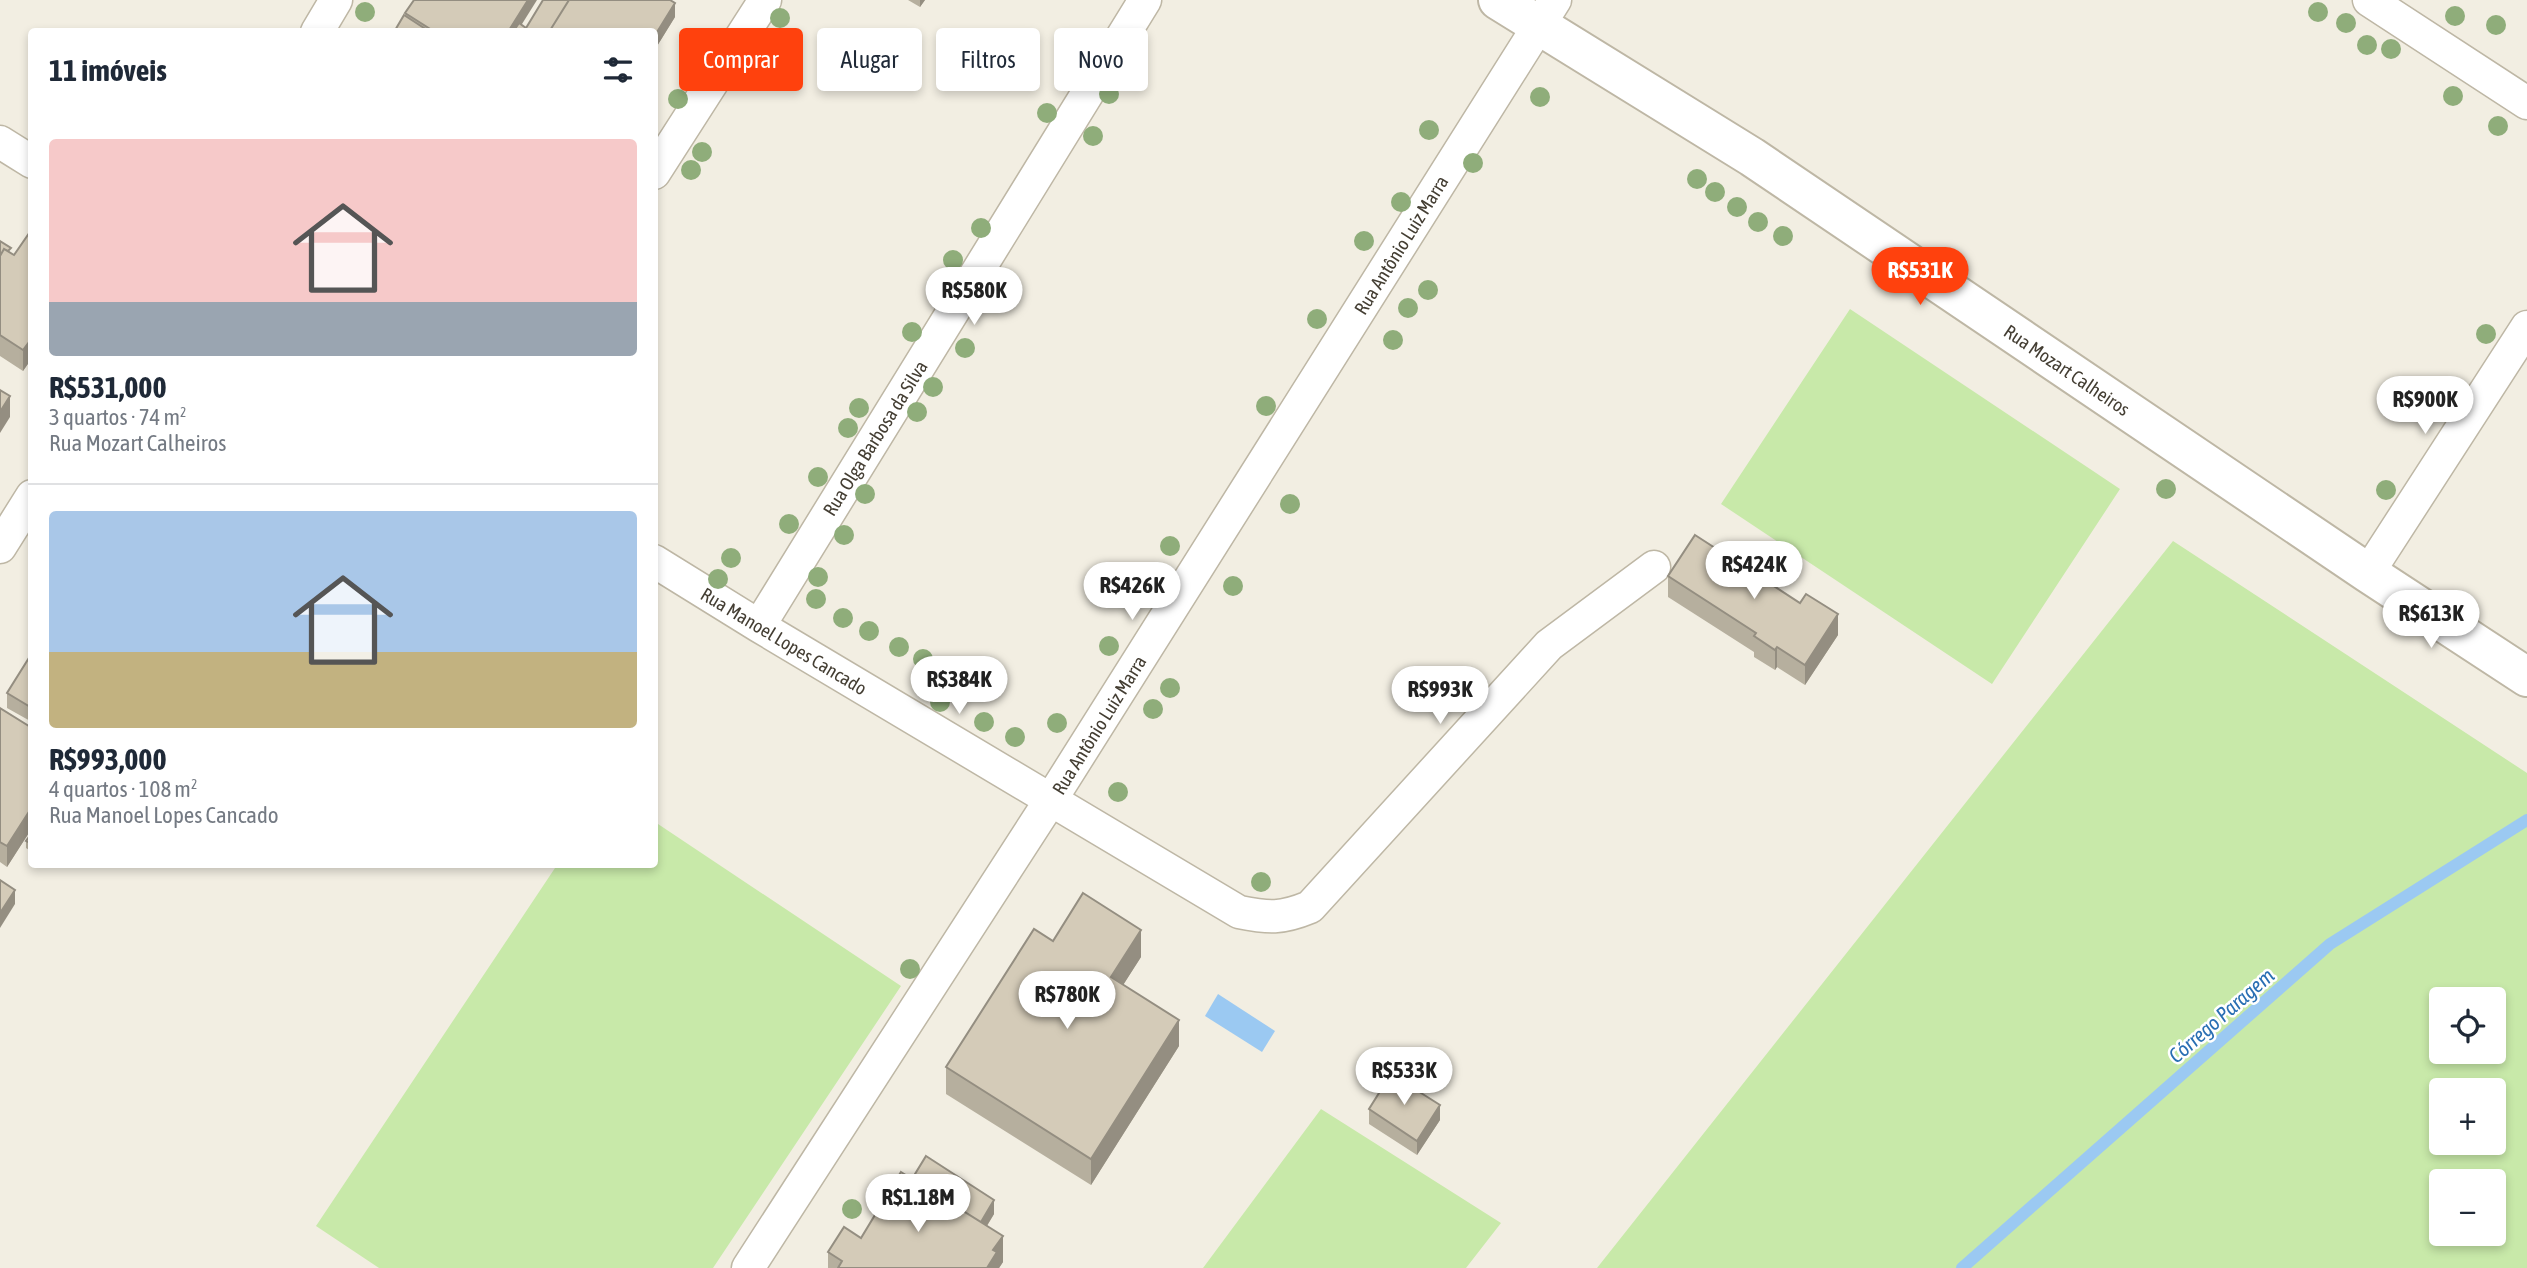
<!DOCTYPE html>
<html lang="pt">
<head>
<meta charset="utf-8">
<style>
  :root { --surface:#fff; --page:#f6f6f7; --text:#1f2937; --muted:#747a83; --line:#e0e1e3; --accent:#ff410d }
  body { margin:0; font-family:"Asap Condensed",sans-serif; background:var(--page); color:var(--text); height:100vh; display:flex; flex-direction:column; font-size:26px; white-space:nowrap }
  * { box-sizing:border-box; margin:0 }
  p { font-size:23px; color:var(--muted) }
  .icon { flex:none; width:38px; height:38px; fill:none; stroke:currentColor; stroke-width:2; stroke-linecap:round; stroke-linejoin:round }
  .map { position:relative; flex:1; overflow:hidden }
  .sheet { position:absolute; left:28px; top:28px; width:630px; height:840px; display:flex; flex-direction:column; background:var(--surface); border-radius:7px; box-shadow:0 4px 10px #0003 }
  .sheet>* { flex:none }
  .guide { position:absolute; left:679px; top:28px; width:665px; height:63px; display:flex; gap:14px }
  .tools { position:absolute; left:2429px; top:987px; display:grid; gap:14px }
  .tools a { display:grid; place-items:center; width:77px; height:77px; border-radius:7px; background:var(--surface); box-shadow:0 4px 10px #0003; font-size:35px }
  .price { position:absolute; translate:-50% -60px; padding:0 16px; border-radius:24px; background:#fff; color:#222; font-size:23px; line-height:46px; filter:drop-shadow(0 2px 4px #0008) }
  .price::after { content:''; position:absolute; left:50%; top:42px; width:21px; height:16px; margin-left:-10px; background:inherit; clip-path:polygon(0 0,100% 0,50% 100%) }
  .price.on { background:var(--accent); color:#fff }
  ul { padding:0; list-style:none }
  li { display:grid; align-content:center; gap:14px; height:371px; padding:0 21px }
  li+li { border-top:2px solid var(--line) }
  li span { display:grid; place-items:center; height:217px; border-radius:7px; color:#555 }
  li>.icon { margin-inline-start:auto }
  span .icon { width:126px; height:126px; fill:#fffc; stroke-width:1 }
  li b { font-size:30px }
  h2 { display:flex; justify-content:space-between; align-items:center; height:84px; padding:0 21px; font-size:30px }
  .tag { padding:0 24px; border-radius:7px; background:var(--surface); box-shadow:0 4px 10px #0003; font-size:24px; line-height:63px }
  .tag.on { background:var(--accent); color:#fff }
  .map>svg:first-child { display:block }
  .green { fill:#c8e9a9; fill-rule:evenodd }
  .water { fill:#9bc9f2 }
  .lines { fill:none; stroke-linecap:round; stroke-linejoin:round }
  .stream { stroke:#9bc9f2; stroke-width:12 }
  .minor-casing { stroke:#beb7a5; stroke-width:35 }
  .tertiary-casing { stroke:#beb7a5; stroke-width:42 }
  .minor { stroke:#fff; stroke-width:32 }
  .tertiary { stroke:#fff; stroke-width:38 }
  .tree { fill:#8fad7a }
  .wall { fill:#b6af9e }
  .shaded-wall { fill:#948e81 }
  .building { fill:#d4cbb8; stroke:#948e81; stroke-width:2 }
  .labels { text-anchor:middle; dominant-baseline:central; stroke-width:5; stroke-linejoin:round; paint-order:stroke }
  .street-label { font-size:19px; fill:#443e33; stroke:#fff }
  .water-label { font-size:21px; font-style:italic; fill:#296fb3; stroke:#fff }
</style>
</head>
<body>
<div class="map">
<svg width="2527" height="1268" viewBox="0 0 2527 1268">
  <rect width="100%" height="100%" fill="#f2eee2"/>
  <!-- green -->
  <path class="green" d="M1850,309L2120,489L1992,684L1721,504Z
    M2173,541L2527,773V1268H1597ZM2494,999V1052H2441V999ZM2441,1090H2494V1143H2441ZM2441,1181H2494V1234H2441Z
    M655,822L901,986L713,1268H379L316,1226L557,865L654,864Z
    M1321,1109L1501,1223L1466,1268H1203Z"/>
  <!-- water -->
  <path class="water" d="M1218,994L1275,1031L1262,1052L1205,1016Z"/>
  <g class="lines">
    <!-- stream -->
    <path class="stream" d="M1962,1268L2330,944L2527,820"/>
    <defs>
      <path id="minor" d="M2369,0L2527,103
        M317,32L336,0
        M0,142L32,162
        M654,173L765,0
        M0,547L32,496
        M654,561L759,626L1239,912C1269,918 1281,919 1310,907L1549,645L1654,567
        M2368,573L2527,327
        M759,626L1145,0
        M748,1268L1050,801L1555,0"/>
      <path id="tertiary" d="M1498,0L1752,157L2368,573L2527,677"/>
    </defs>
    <!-- minor casing -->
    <use href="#minor" class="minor-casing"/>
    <!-- tertiary casing -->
    <use href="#tertiary" class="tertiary-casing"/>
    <!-- minor -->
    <use href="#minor" class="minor"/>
    <!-- tertiary -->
    <use href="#tertiary" class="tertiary"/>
  </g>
  <!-- trees -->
  <g class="tree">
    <circle cx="365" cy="12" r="10"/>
    <circle cx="2318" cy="12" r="10"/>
    <circle cx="2455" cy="16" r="10"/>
    <circle cx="780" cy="18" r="10"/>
    <circle cx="2346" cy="23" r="10"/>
    <circle cx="2496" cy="25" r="10"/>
    <circle cx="718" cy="42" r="10"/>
    <circle cx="2367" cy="45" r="10"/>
    <circle cx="2391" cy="49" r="10"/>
    <circle cx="746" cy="60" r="10"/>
    <circle cx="1075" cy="65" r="10"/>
    <circle cx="693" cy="71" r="10"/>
    <circle cx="1109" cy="94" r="10"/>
    <circle cx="2453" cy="96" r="10"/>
    <circle cx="1540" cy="97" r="10"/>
    <circle cx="678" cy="99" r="10"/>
    <circle cx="1047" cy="113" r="10"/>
    <circle cx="2498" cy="126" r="10"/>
    <circle cx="1429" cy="130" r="10"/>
    <circle cx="1093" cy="136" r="10"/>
    <circle cx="702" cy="152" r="10"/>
    <circle cx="1473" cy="163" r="10"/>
    <circle cx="691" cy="170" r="10"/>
    <circle cx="1697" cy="179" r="10"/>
    <circle cx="1715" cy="192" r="10"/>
    <circle cx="1401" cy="202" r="10"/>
    <circle cx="1737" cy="207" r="10"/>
    <circle cx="1758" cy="222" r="10"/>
    <circle cx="981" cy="228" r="10"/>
    <circle cx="1783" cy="236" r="10"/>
    <circle cx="1364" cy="241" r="10"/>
    <circle cx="953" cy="260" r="10"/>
    <circle cx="1428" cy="290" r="10"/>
    <circle cx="988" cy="293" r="10"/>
    <circle cx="1408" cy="308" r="10"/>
    <circle cx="1317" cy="319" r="10"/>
    <circle cx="912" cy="332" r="10"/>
    <circle cx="2486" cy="334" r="10"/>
    <circle cx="1393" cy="340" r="10"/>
    <circle cx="965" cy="348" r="10"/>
    <circle cx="933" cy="387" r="10"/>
    <circle cx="1266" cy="406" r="10"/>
    <circle cx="859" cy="408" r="10"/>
    <circle cx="917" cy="412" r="10"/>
    <circle cx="848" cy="428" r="10"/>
    <circle cx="818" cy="477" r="10"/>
    <circle cx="2166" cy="489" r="10"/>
    <circle cx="2386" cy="490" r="10"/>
    <circle cx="865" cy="494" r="10"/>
    <circle cx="1290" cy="504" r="10"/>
    <circle cx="789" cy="524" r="10"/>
    <circle cx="844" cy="535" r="10"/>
    <circle cx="1170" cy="546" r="10"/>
    <circle cx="731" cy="558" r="10"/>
    <circle cx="818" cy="577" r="10"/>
    <circle cx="718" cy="579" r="10"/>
    <circle cx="1233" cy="586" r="10"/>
    <circle cx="816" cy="599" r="10"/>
    <circle cx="843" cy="618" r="10"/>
    <circle cx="869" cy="631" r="10"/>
    <circle cx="1109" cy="646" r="10"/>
    <circle cx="899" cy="647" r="10"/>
    <circle cx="923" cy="659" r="10"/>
    <circle cx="943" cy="672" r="10"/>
    <circle cx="1170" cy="688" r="10"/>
    <circle cx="940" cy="702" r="10"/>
    <circle cx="1153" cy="709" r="10"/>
    <circle cx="984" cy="722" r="10"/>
    <circle cx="1057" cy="723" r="10"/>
    <circle cx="1015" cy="737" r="10"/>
    <circle cx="1118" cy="792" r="10"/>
    <circle cx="1261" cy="882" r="10"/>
    <circle cx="910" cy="969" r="10"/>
    <circle cx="852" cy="1209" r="10"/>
  </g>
  <!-- wall -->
  <path class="wall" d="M908,0H925L920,7Z
    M405,13L521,24L526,28L675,17L654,51V32H394L405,16Z
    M32,229V358L23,371L0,356V241L11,253L14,255Z
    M1668,576L1838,635L1805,685L1777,667L1775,670L1754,657V652L1668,597Z
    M32,653V722L7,708V693Z
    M0,708L32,728V828L7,867L0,862Z
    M32,833V852L26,848V841Z
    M1053,941L1141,957L1123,985L1179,1046L1091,1185L946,1094V1067Z
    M1369,1109L1440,1120L1417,1155L1369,1124Z
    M912,1179L994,1214L987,1226L1003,1262L999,1268H828V1252L861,1238Z"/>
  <!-- shaded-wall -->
  <path class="shaded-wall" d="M528,0H537L517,32H508Z
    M920,0H925L920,7Z
    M675,3V17L654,51V37Z
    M32,338V358L23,371V350Z
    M10,396V417L0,433V412Z
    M1838,614V635L1805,685V665Z
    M1777,647V667L1775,670V650Z
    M32,807V828L7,867V846Z
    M15,890V904L0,928V913Z
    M1141,930V957L1111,1004V977Z
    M1179,1020V1046L1091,1185V1159Z
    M1440,1105V1120L1417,1155V1141Z
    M994,1200V1214L975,1245V1230Z
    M1003,1236V1262L999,1268H987L993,1250Z"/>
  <!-- building -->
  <path class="building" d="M414,0H528L508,32H472L469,30L468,32H435L405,13Z
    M543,0H569L549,32H513L519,23L526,28Z
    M569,0H670L675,3L654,37V32H549Z
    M404,15L430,32H394Z
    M32,229V338L23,350L0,335V256L4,249L14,255Z
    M0,241L11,248L8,251L4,249L0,256Z
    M0,390L10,396L0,412Z
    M1695,535L1800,603L1806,594L1838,614L1805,665L1777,647L1775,650L1754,636L1756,633L1668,576Z
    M32,653V708L7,693Z
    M0,708L32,728V807L7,846L0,842Z
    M32,833V844L26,841Z
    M0,880L15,890L0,913Z
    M1083,893L1141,930L1111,977L1179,1020L1091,1159L946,1067L1034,929L1053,941Z
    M1391,1074L1440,1105L1417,1141L1369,1109Z
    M926,1156L994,1200L981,1222L912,1179Z
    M901,1172L1003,1236L993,1250L997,1252L987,1268H838L842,1261L828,1252L844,1227L861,1238Z"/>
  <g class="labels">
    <!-- street labels -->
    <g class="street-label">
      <text transform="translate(1401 245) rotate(-58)">Rua Antônio Luiz Marra</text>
      <text transform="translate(2067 370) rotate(34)">Rua Mozart Calheiros</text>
      <text transform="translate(875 438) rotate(-58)">Rua Olga Barbosa da Silva</text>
      <text transform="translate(784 641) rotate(31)">Rua Manoel Lopes Cancado</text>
      <text transform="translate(1099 725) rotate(-58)">Rua Antônio Luiz Marra</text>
    </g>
    <!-- water labels -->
    <g class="water-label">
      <text transform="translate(2221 1015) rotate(-41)">Córrego Paragem</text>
    </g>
  </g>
</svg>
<div class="tools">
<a><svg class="icon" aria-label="locate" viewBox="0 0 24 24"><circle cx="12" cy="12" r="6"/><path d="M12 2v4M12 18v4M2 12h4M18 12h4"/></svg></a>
<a>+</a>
<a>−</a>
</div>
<b class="price on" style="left:1920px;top:307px">R$531K</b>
<b class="price" style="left:974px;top:327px">R$580K</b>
<b class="price" style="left:2425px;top:436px">R$900K</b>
<b class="price" style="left:1754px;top:601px">R$424K</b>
<b class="price" style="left:1132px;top:622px">R$426K</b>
<b class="price" style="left:2431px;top:650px">R$613K</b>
<b class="price" style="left:959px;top:716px">R$384K</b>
<b class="price" style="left:1440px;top:726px">R$993K</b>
<b class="price" style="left:1067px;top:1031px">R$780K</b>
<b class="price" style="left:1404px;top:1107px">R$533K</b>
<b class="price" style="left:918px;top:1234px">R$1.18M</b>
<div class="guide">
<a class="tag on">Comprar</a>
<a class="tag">Alugar</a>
<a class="tag">Filtros</a>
<a class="tag">Novo</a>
</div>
<section class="sheet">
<h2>11 imóveis<svg class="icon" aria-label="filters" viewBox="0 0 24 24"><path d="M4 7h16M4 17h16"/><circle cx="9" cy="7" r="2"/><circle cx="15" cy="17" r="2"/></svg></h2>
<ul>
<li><span style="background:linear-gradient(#f6c9c9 75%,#9aa5b1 0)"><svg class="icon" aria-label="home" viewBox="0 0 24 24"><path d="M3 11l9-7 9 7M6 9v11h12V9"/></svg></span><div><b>R$531,000</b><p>3 quartos · 74 m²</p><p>Rua Mozart Calheiros</p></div></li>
<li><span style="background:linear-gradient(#a9c7e8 65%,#c2b280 0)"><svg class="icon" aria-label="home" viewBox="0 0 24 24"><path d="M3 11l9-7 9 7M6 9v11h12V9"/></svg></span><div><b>R$993,000</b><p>4 quartos · 108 m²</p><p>Rua Manoel Lopes Cancado</p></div></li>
</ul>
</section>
</div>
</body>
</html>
